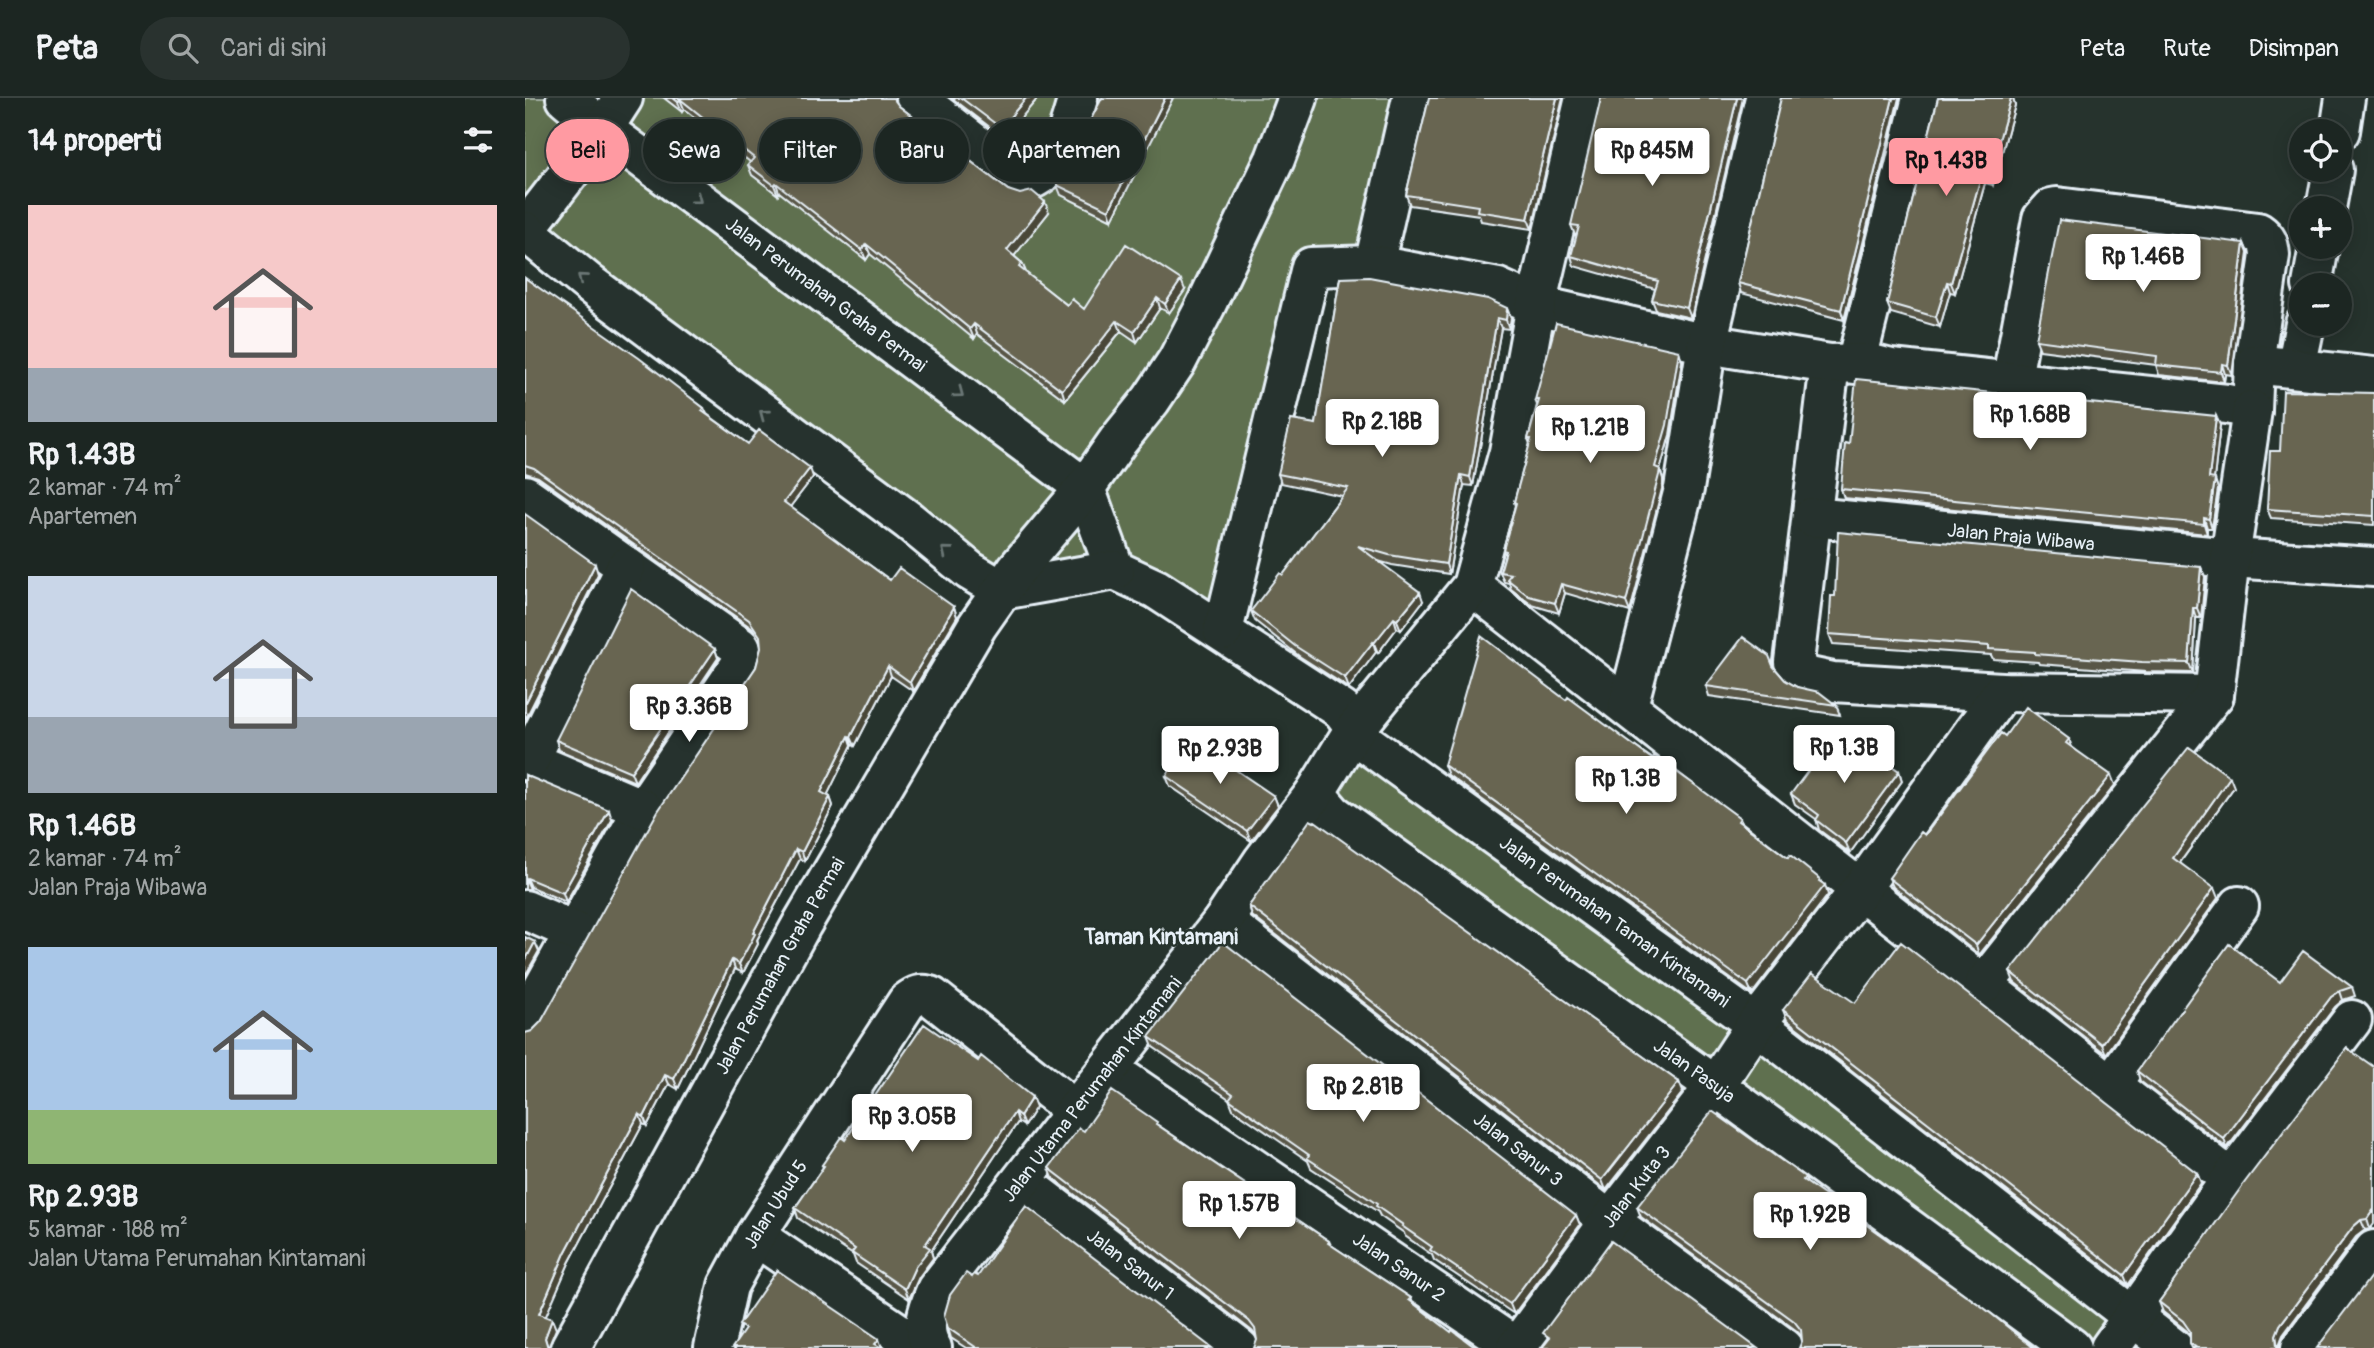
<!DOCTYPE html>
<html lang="id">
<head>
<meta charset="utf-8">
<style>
  :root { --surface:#1c2622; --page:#29322f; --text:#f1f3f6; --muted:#a0a5a5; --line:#3a4340; --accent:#ff9aa2 }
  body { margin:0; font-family:Pangolin,sans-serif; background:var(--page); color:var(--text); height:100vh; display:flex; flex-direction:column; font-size:26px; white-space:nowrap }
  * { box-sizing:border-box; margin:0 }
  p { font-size:23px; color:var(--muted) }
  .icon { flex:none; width:38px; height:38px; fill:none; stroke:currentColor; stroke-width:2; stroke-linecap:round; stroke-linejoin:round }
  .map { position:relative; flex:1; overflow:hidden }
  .details { display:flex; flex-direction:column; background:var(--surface); width:525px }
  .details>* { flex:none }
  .banner { position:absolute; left:21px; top:21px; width:665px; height:63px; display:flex; gap:14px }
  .tools { position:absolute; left:1764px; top:21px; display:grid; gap:14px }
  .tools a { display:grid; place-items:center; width:63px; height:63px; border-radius:50%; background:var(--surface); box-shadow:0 4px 18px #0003,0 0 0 2px var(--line); font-size:35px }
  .price { position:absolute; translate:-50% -60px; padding:0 16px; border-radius:7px; background:#fff; color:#222; font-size:23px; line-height:46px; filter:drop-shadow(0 2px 4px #0008) }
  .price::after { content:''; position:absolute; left:50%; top:42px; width:21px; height:16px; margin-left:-10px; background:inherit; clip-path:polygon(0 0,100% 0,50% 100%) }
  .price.on { background:var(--accent); color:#111 }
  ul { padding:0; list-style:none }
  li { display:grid; align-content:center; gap:14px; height:371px; padding:0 28px }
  li span { display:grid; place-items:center; height:217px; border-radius:0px; color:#555 }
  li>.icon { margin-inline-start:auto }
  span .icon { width:126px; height:126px; fill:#fffc; stroke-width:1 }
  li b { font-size:30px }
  h2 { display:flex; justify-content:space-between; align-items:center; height:84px; padding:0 28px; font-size:30px }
  .tag { padding:0 24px; border-radius:32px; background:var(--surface); box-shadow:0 4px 18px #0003,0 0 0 2px var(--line); font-size:24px; line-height:63px }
  .tag.on { background:var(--accent); color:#111 }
  header { display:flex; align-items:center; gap:42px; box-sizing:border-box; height:98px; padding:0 35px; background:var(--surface); border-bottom:2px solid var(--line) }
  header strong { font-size:33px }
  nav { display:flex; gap:38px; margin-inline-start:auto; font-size:24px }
  .search { width:490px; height:63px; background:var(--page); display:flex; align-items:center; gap:18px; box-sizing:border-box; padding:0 24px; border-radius:38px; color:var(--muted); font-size:26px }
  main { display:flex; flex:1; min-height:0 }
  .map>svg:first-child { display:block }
  .green { fill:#5f6f50; stroke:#a4b0a4; stroke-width:2 }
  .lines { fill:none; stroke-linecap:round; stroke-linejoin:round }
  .minor-casing { stroke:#e8f1f8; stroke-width:44 }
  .minor { stroke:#26332d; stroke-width:38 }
  .wall { fill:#595746; stroke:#e8f1f8; stroke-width:2 }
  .shaded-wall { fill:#484739; stroke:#e8f1f8; stroke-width:2 }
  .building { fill:#676551; stroke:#e8f1f8; stroke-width:2 }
  .oneway { stroke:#6a7674 }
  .labels { text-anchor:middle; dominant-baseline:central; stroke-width:5; stroke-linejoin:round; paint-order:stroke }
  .street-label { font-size:19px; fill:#e8f1f8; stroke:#26332d }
  .neighbourhood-label { font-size:21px; font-weight:bold; fill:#e8f1f8; stroke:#26332d }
</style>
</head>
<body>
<header>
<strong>Peta</strong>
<div class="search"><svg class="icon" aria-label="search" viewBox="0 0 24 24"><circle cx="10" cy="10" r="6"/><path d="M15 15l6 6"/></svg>Cari di sini</div>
<nav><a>Peta</a><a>Rute</a><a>Disimpan</a></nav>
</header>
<main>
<section class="details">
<h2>14 properti<svg class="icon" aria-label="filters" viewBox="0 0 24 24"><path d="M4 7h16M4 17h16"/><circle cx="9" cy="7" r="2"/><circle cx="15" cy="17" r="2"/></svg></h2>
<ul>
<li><span style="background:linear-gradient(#f6c9c9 75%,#9aa5b1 0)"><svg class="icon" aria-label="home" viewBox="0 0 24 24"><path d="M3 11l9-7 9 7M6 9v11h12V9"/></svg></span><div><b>Rp 1.43B</b><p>2 kamar · 74 m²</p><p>Apartemen</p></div></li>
<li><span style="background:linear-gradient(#c9d6e8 65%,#9aa5b1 0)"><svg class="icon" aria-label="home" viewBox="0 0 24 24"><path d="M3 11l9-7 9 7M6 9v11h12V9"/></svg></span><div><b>Rp 1.46B</b><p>2 kamar · 74 m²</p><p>Jalan Praja Wibawa</p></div></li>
<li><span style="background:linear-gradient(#a9c7e8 75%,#8fb573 0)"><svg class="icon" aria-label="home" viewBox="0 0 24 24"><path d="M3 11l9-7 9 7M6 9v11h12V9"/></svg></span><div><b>Rp 2.93B</b><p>5 kamar · 188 m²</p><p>Jalan Utama Perumahan Kintamani</p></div></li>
</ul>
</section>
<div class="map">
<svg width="1849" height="1250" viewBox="0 0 1849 1250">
  <rect width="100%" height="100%" fill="#26332d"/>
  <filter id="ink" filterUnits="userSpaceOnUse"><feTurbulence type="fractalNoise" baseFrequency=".0143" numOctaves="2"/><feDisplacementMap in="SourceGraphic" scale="14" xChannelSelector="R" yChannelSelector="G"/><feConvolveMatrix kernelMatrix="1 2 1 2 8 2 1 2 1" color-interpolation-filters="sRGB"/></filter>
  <g filter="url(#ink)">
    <!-- green -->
    <path class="green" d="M0,0H887L849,167L786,170L698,533L631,491L477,492L0,133Z
      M827,635L1648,1250H1547L808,716Z"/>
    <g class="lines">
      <defs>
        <g id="minor">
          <path id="s1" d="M41,0L78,31L560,390"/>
          <path d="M391,0L500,84C536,73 543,31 553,0"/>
          <path d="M1815,33L1820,0"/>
          <path d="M1801,110L1808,72"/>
          <path d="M0,132L78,31L98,0"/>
          <path d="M0,133L66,187L384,423L445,473L477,492"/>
          <path d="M849,167L887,0"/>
          <path d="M1787,187L1794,149"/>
          <path d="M1305,266L1269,564L1280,578L1308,584L1477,594L1689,597"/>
          <path d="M1331,266L1397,0"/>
          <path d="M1771,270L1780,226"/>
          <path d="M1486,285L1517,121L1527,110L1532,109L1733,134C1742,140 1744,146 1745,157L1729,266"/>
          <path id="s2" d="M560,390L590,472L631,491L817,612L826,624L827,635L1231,926L1648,1250"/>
          <path d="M0,397L215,549L218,556L216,566L118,711L0,923"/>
          <path id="s3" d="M1287,419L1705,460L1849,469"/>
          <path d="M947,488L1706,1081"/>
          <path d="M477,492L590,472"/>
          <path d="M698,533L786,169L849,167L973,190L1011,207L1182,246L1305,266L1342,265L1366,271L1702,306L1727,312L1729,266L1849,279"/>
          <path d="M1103,608L1159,391L1182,246L1240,0"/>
          <path d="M0,661L118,711"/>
          <path d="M4,663L101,469"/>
          <path id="s4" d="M790,695L808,716L1190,988L1547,1250"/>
          <path d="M0,812L51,834"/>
          <path id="s5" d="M698,823L1085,1123L1259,1250"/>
          <path d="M1459,886L1689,597L1705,460L1727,312"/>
          <path id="s6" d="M583,971L992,1250"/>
          <path d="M1586,986L1714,808"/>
          <path id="s7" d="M497,1084L714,1250"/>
          <path d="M230,1138L396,1250"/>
          <path id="s8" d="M45,1250L277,826L452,528L491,472L560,390L593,343L626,302L652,263L681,207L750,61L773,0"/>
          <path id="s9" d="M189,1250L203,1188L230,1138L382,904C390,898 397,894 407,899L551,1013"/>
          <path id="s10" d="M407,1250C395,1231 403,1211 411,1192L698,823L738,763L790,695L827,635L947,488L984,354L1011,207L1060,0"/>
          <path id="s11" d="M991,1250L1085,1123L1190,988L1231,926L1334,793L1477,594"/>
          <path d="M1585,1250L1706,1081L1827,922"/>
          <path d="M1776,1250L1849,1152"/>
        </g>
      </defs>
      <!-- minor casing -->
      <use href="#minor" class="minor-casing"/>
      <!-- minor -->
      <use href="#minor" class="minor"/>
    </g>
    <!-- wall -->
    <path class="wall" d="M139,0H370V3L374,8L483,92L524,114L489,158L497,165L501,175L542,207L559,211L660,192L644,215L635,210L612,244L596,233L540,302L452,236L449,241L345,156L341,162L254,94L253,97L227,77L223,67L225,64L159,11L157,14Z
      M427,0H513L479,40Z
      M577,0L587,122L536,97L532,87Z
      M904,0H1038L1007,131L956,123L954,117L885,107L881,97Z
      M1218,0L1166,220L1131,212L1127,202L1130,191L1049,168L1046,158L1052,137H1050L1046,127Z
      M1256,0L1319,222L1216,195L1213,185Z
      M1413,0H1488L1490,7L1468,87L1460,85L1430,195L1425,194L1415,229L1366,215L1362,205Z
      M1719,145L1723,155L1707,277L1700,276L1699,284L1634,277L1631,267L1515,252L1511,242Z
      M0,180L179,310L182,316L223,346L288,379L265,409L365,482L429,509L432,519L388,593L366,578L330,648L327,647L302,697L305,699L308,708L280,763L275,761L232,842L233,846L218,875L210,871L153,991L144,986L122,1028L118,1026L44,1165L20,1218L31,1231L23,1250H0L7,933L16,924L231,569L236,550L235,543L228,531L13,379L0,375Z
      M815,180L986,220L984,231L976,230L948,388L939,387L924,476L867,467L853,463L898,503L876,532L872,530L853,555L851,554L824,590L774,558L730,523L726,513L758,477L817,398L756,385L753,376L791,326Z
      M1154,253L1157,263L1145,337L1135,372L1138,381V387L1105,514L1040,495L1034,515L1007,507L986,491L984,485L979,484L975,474L980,457L978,452L990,408L989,404L1005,346L1003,341L1012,307L1010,302Z
      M1849,295V427L1746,420L1742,411L1755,353Z
      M1695,327L1689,381L1693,391L1687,430H1682V436L1319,400L1316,391L1324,346Z
      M1676,469L1680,479L1676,520H1671L1668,575L1621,574L1514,566L1513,564L1468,561L1466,557L1308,546L1304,536Z
      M190,551L193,560L110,684L34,652L31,642Z
      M1248,568L1260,582L1272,589L1311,607L1315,617L1184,598L1181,588Z
      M1041,602L1215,720L1217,727L1297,785L1303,797L1227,896L923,677L919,667Z
      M1480,638L1544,641L1547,649L1590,687L1454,857L1368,789L1364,780Z
      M1374,673L1377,683L1325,755L1294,732L1291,721L1270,706L1266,696Z
      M0,677L87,722L41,804L6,789L5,791H0Z
      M641,678L749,698L753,708L726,743L645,688Z
      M1709,689L1655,765L1693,800L1581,956L1489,884L1485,874Z
      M789,724L1154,984L1158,994L1081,1092L727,818L724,808Z
      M1755,884L1827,889L1830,898L1818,902L1810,909L1702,1050L1615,983L1612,973Z
      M1330,905L1672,1075L1676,1085L1603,1187L1262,922L1258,912Z
      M624,939L1051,1117L1055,1127L989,1216L909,1162L907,1157L880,1138L879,1135L855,1118L853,1114L786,1070L783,1063L708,1011L704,1001L628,949Z
      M1822,950L1845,1131L1840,1132L1831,1139L1758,1237L1754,1247L1755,1250H1667L1665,1245V1238L1662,1233L1638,1214L1634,1204Z
      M511,1009L499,1028L493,1024L406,1153L408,1160L394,1179L384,1201L331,1165L328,1157L273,1120L270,1110L298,1069L297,1067L320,1042Z
      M633,1027L804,1143L806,1147L886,1200L888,1205L926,1234L732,1242L731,1238L727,1233L528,1080L524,1070L559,1033Z
      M1280,1079L1282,1085L1497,1241L1277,1243L1276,1238L1272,1233L1116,1119L1112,1109Z
      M453,1178L687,1250H441L426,1240L423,1230L447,1179Z"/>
    <!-- shaded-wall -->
    <path class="shaded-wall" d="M501,0H513L479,40L476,30Z
      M640,0H648L587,122L584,112Z
      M1032,0H1038L1007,131L1003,121Z
      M1212,0H1218L1166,220L1162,210Z
      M1368,0H1374L1319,222L1316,212Z
      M1486,0H1488L1490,7L1468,87L1464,77Z
      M155,1L159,11L157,14L153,4Z
      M1457,75L1460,85L1430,195L1426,185Z
      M251,85L254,94L253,97L249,87Z
      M520,104L524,114L486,162L482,152Z
      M1719,145L1723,155L1707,277L1703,267Z
      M341,146L345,156L341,162L337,152Z
      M497,165L501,174L497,179L494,169Z
      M656,182L660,192L644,215L640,206Z
      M1422,184L1425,194L1415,229L1411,219Z
      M632,200L635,210L612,244L609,234Z
      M982,210L986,220L984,231L981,222Z
      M972,220L976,230L948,388L945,379Z
      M592,223L596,233L540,302L537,292Z
      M449,226L452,236L449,241L445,231Z
      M1154,253L1157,263L1145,337L1135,372L1138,381V387L1105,514L1101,504Z
      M1697,266L1700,276L1699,284L1696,274Z
      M1691,318L1695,327L1688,390L1684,380Z
      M285,370L288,379L262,413L259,404Z
      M936,377L939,387L924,476L921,466Z
      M1690,381L1693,391L1687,430L1684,421Z
      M1679,420L1682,430V436L1679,426Z
      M70,466L73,476L0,622V606Z
      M1676,469L1680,479L1676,520L1672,510Z
      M1036,486L1040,495L1034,515L1030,505Z
      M895,494L898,503L876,532L872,522Z
      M429,509L432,519L388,593L385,584Z
      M1668,510L1671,520L1668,575L1664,565Z
      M869,520L872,530L853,555L849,545Z
      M848,544L851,554L824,590L820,580Z
      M190,551L193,560L110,684L106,674Z
      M363,568L366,578L330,648L326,639Z
      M324,638L327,647L299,704L296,694Z
      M1374,673L1377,683L1325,755L1321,745Z
      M1586,677L1590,687L1454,857L1451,847Z
      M1705,679L1709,689L1651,770L1648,760Z
      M749,698L753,708L726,743L722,733Z
      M305,699L308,708L280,763L277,754Z
      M84,712L87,722L41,804L38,795Z
      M271,751L275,761L232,842L233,846L218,875L214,866L228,835Z
      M2,780L6,789L5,791L1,782Z
      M1295,781L1298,789L1300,787L1303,797L1227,896L1223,886Z
      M1689,790L1693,800L1581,956L1577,946Z
      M10,844L14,853L0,878V863Z
      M207,862L210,871L153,991L149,981Z
      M1815,893L1818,902L1810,909L1702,1050L1699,1041L1806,899Z
      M140,977L144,986L122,1028L119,1019Z
      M1154,984L1158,994L1081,1092L1077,1082Z
      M507,999L511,1009L499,1028L495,1018Z
      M490,1014L493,1024L406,1153L408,1160L394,1179L384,1201L380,1191L400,1147Z
      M114,1016L118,1026L44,1165L18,1225L14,1216L40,1155Z
      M1672,1075L1676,1085L1603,1187L1599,1177Z
      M1849,1111V1126L1845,1131L1842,1121Z
      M1051,1117L1055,1127L989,1216L985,1206Z
      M1836,1122L1840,1132L1831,1139L1758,1237L1754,1247L1755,1250H1753L1751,1237L1755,1227L1828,1129Z
      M27,1221L31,1231L23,1250L20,1240Z
      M354,1241L357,1250H352L350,1246Z"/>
    <!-- building -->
    <path class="building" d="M148,0H368L374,8L483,92L495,96L507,93L520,104L482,152L497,165L494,169L542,207L547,201L559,211L601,146L656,182L640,206L632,200L609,234L592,223L537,292L449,226L445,231L341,146L337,152L251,85L249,87L223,67L229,60L155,1L153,4Z
      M436,0H501L476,30Z
      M577,0H640L584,112L532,87Z
      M904,0H1032L1003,121L952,113L953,108L881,97Z
      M1076,0H1212L1162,210L1127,202L1133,183L1046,158L1054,128L1046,127Z
      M1256,0H1368L1316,212L1213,185Z
      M1413,0H1486L1464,77L1457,75L1426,185L1422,184L1411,219L1362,205Z
      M1534,122L1719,145L1703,267L1697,266L1696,274L1631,267L1632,258L1511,242Z
      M844,179L963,201L982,210L981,222L972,220L945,379L936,377L921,466L864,457L833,448L895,494L872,522L869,520L849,545L848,544L820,580L770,548L726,513L755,475L758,477L823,390L753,376L766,322L791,326L815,180Z
      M0,180L114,260L179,310L177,313L223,346L234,332L285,370L259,404L365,482L374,470L429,509L385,584L363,568L326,639L324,638L296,694L305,699L277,754L271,751L228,835L230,836L214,866L207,862L149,981L140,977L119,1019L114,1016L40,1155L14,1216L27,1221L20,1240L23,1250H0V935L7,933L16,924L133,713L231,569L236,550L235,538L224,522L9,370L0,367Z
      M1031,225L1154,253L1142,327L1130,369L1135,371L1134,377L1101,504L1036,486L1030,505L1004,498L982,481L986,476L975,474L981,453L978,452L991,405L989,404L1006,341H1003L1014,302H1010Z
      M1331,281L1691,318L1684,380L1690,381L1684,421L1679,420V426L1316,391L1320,345L1324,346Z
      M1758,293L1849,295V418L1742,411L1745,353H1755Z
      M0,416L70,466L0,606Z
      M1313,434L1676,469L1672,510H1668L1664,565L1617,564L1510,556V554L1464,551V548L1304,536L1306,498H1310Z
      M106,491L190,551L106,674L31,642Z
      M956,538L1041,602L1043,599L1127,661L1129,658L1170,687L1215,720L1213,723L1263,760L1265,757L1295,781L1294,783L1300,787L1223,886L919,667Z
      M1218,539L1244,558L1248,568L1260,582L1272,589L1294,594L1311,607L1181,588Z
      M1501,609L1544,641L1541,645L1586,677L1451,847L1364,780L1396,734L1400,737L1476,635L1480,638Z
      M1314,631L1374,673L1321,745L1291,722L1294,717L1266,696Z
      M667,642L749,698L722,733L641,678Z
      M1664,649L1705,679L1648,760L1689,790L1577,946L1485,874Z
      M0,677L84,712L38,795L2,780L1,782H0Z
      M785,722L789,724L790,723L1154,984L1077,1082L724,808Z
      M0,839L10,844L0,863Z
      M698,844L1051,1117L985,1206L905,1152L907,1149L877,1128L878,1127L851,1108L852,1106L782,1060L784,1057L704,1001L708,996L624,939Z
      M1376,844L1672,1075L1599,1177L1258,912L1287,875L1330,905Z
      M1704,846L1755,884L1778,853L1827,889L1815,893L1806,899L1699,1041L1612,973Z
      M399,926L453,963L456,958L507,999L495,1018L490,1014L400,1147L405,1150L390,1169L380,1191L327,1155L330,1151L270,1110L299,1068L297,1067L316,1039L320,1042Z
      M1822,950L1849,969V1111L1842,1121L1836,1122L1828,1129L1755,1227L1751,1237L1752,1248L1754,1250H1672L1665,1245V1233L1658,1223L1634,1204L1720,1084Z
      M587,993L632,1024L631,1026L804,1143L803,1145L886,1200L884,1202L926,1234L927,1232L951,1250H729L732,1242L730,1231L724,1223L524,1070L554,1030L559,1033Z
      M1187,1013L1280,1079L1278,1082L1459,1210L1509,1250H1274L1277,1243L1276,1232L1269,1223L1112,1109Z
      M501,1108L687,1250H452L423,1230L419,1218L425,1197L441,1175L447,1179L449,1176L453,1178Z
      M1086,1143L1232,1250H1017L1025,1240L1018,1235Z
      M252,1172L354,1241L350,1246L357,1250H207L220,1231L214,1227Z
      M1847,1177L1849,1179V1250H1792Z"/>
    <!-- one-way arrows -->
    <defs><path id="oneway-chevron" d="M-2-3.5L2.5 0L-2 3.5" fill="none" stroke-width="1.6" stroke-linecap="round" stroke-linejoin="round" transform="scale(1.75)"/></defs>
    <g class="oneway">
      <use href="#oneway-chevron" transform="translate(172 101) rotate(37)"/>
      <use href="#oneway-chevron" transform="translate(57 180) rotate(-140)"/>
      <use href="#oneway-chevron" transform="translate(434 295) rotate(37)"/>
      <use href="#oneway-chevron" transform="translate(239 316) rotate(-143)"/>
      <use href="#oneway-chevron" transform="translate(421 453) rotate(-141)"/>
    </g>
  </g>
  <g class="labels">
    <!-- street labels -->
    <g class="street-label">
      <text stroke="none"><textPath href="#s1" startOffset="326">Jalan Perumahan Graha Permai</textPath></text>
      <text stroke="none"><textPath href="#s3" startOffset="210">Jalan Praja Wibawa</textPath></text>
      <text stroke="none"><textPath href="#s2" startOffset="704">Jalan Perumahan Taman Kintamani</textPath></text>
      <text stroke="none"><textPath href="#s8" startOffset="436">Jalan Perumahan Graha Permai</textPath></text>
      <text stroke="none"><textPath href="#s4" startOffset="471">Jalan Pasuja</textPath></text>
      <text stroke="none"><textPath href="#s10" startOffset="315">Jalan Utama Perumahan Kintamani</textPath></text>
      <text stroke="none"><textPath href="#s5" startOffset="373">Jalan Sanur 3</textPath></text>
      <text stroke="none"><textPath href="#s11" startOffset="201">Jalan Kuta 3</textPath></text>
      <text stroke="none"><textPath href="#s9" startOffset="158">Jalan Ubud 5</textPath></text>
      <text stroke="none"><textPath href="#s7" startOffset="136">Jalan Sanur 1</textPath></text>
      <text stroke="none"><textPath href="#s6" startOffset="352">Jalan Sanur 2</textPath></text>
    </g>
    <!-- neighbourhood labels -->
    <g class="neighbourhood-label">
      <text x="636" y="839">Taman Kintamani</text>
    </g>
  </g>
</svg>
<div class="tools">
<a><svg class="icon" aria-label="locate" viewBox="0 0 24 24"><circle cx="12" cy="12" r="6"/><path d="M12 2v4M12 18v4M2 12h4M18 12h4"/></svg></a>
<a>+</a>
<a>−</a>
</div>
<b class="price" style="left:1127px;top:90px">Rp 845M</b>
<b class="price on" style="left:1421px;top:100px">Rp 1.43B</b>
<b class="price" style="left:1618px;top:196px">Rp 1.46B</b>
<b class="price" style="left:1505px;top:354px">Rp 1.68B</b>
<b class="price" style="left:857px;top:361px">Rp 2.18B</b>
<b class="price" style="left:1065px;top:367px">Rp 1.21B</b>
<b class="price" style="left:164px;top:646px">Rp 3.36B</b>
<b class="price" style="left:1319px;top:687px">Rp 1.3B</b>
<b class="price" style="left:695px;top:688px">Rp 2.93B</b>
<b class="price" style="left:1101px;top:718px">Rp 1.3B</b>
<b class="price" style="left:838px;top:1026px">Rp 2.81B</b>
<b class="price" style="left:387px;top:1056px">Rp 3.05B</b>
<b class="price" style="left:714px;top:1143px">Rp 1.57B</b>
<b class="price" style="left:1285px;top:1154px">Rp 1.92B</b>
<div class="banner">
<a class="tag on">Beli</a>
<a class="tag">Sewa</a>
<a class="tag">Filter</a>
<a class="tag">Baru</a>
<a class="tag">Apartemen</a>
</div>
</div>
</main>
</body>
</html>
